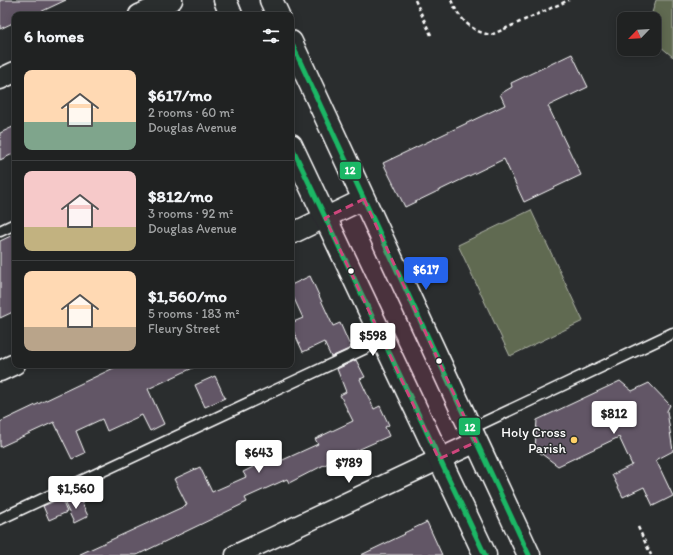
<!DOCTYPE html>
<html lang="en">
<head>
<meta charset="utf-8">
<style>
  :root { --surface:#202222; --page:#282a2a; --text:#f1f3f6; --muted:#a2a4a5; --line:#3d3f40; --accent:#2563eb }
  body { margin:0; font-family:Itim,sans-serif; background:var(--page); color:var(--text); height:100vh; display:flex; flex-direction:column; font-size:15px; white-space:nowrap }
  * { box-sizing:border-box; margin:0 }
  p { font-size:13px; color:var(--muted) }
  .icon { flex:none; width:22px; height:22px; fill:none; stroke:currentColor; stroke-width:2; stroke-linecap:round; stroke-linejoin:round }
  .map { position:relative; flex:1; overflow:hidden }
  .sheet { position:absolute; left:12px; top:12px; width:282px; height:356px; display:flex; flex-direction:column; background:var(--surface); border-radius:8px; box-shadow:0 2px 10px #0003,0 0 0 1px var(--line) }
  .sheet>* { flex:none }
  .needle { width:26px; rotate:245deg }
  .tools { position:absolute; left:617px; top:12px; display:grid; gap:8px }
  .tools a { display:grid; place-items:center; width:44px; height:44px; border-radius:8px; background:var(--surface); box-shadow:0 2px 10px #0003,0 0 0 1px var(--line); font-size:20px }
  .price { position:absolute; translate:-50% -34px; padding:0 9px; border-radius:4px; background:#fff; color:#222; font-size:13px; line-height:26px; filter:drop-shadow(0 1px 2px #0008) }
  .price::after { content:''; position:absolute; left:50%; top:24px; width:12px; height:9px; margin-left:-6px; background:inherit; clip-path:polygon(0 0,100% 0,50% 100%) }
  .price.active { background:var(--accent); color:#fff }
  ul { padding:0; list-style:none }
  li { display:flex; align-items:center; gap:12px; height:100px; padding:0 12px }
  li+li { border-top:1px solid var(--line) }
  li span { display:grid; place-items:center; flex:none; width:112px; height:80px; border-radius:8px; color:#555 }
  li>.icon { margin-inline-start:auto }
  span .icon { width:48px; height:48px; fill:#fffc; stroke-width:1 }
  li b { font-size:17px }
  h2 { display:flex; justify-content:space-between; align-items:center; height:48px; padding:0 12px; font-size:17px }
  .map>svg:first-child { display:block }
  .green { fill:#606a51; stroke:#b0b4a8 }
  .building { fill:#625766; stroke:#fff }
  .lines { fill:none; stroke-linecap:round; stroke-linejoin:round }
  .lane-casing { stroke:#fff; stroke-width:13 }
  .street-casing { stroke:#fff; stroke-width:23 }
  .secondary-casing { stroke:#fff; stroke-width:25 }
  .path { stroke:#fff; stroke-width:2.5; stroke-dasharray:4 3; stroke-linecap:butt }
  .lane { stroke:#2a2d2e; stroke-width:10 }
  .street { stroke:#2a2d2e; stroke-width:20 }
  .secondary { stroke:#2a2d2e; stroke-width:22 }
  .bus-1-casing { stroke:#2a2d2e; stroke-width:8 }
  .bus-1 { stroke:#1ab765; stroke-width:5 }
  .marked { fill:#ce467c; fill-opacity:0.2; stroke:#ce467c; stroke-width:3; stroke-dasharray:8 5; stroke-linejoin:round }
  .bus-dot { fill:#fff; stroke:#2a2d2e; stroke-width:1.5 }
  .poi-dot { fill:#ffd166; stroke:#2a2d2e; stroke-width:1.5 }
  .labels { text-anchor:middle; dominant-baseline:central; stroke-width:3; stroke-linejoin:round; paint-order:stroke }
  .poi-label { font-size:14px; fill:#fff; stroke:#2a2d2e; text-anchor:end }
  .line-badge { stroke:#2a2d2e; stroke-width:1.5 }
  .badge-label { font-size:11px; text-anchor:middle; font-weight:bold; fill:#fff }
</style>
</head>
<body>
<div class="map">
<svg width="673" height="555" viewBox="0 0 673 555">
  <rect width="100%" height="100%" fill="#2a2d2e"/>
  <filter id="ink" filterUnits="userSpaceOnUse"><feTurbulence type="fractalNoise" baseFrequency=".025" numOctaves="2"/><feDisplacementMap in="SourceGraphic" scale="8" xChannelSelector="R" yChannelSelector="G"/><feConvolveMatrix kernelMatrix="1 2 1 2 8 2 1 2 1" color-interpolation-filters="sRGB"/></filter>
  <g filter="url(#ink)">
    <!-- green -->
    <path class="green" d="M656,0H673V57L654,41V19H650Z
      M531,210L583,321L510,356L458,245Z"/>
    <!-- building -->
    <path class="building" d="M0,0H66L34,15H15V22L0,29Z
      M572,54L588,87L548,106L581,175L524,202L504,159L405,207L383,163L505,105L500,94L512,87L511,83Z
      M15,126V153L0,160V133Z
      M15,234V311L0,318V241Z
      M310,276L333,326L340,323L351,348L331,357L324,342L303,352L291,326V323L303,318L291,292V285Z
      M356,360L365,377L360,379L374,409L380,406L389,425L385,427L389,436L322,466L289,483L287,479L245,498L247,502L137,555H78L187,505L174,479L200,467L212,492L246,477L243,472L271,458L274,464L318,444L315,439L353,421L340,395L346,392L337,369Z
      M120,365H199L148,389L164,424L150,431L142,415L107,431L102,419L76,431L85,453L72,459L54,422L0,447V422Z
      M215,376L225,398L205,407L195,385Z
      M620,381L632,391L649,383L670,405L667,411L673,451L656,460L673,496L653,506L644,487L623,497L612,475L632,465L619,437L558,466L535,449L537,420Z
      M79,497L88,516L74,523L65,504Z
      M61,498L67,512L49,520L43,506Z
      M427,522L442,555H361L405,534L404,533Z"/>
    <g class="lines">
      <defs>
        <path id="lane" d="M0,231L15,224
          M470,429L673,333
          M0,519L383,340"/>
        <path id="street" d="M139,15L172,0
          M0,79L15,72
          M291,234L364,199
          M0,371L15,364
          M236,555L476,442"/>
        <path id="secondary" d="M225,0L231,15
          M271,0L278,15
          M291,42L529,555
          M291,145L485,555"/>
      </defs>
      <!-- lane casing -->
      <use href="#lane" class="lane-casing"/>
      <!-- street casing -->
      <use href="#street" class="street-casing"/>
      <!-- secondary casing -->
      <use href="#secondary" class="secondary-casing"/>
      <!-- path -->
      <path class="path" d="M415,0L431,35
        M451,0C459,18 471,32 491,35L569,0
        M638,527L651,555"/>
      <!-- lane -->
      <use href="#lane" class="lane"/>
      <!-- street -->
      <use href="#street" class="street"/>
      <!-- secondary -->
      <use href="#secondary" class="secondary"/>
      <defs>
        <path id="bus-1" d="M291,42L529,555
          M291,145L485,555"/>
      </defs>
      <!-- bus-1 casing -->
      <use href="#bus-1" class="bus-1-casing"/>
      <!-- bus-1 -->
      <use href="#bus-1" class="bus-1"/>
    </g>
  </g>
  <!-- marked area -->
  <path class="marked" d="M364,199L476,442L439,459L325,218Z"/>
  <!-- markers -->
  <g class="bus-dot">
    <circle cx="351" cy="271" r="3.5"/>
    <circle cx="439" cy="361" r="3.5"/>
  </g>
  <circle class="poi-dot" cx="574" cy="440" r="4"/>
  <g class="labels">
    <!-- poi labels -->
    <g class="poi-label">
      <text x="566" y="432">Holy Cross<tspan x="566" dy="16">Parish</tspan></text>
    </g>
  </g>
  <g class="line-badge">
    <rect x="339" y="161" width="23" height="19" rx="4" fill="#1ab765"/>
    <rect x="458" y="417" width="23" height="19" rx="4" fill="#1ab765"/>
  </g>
  <g class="badge-label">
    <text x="350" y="174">12</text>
    <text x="470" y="431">12</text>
  </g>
</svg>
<div class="tools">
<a><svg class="needle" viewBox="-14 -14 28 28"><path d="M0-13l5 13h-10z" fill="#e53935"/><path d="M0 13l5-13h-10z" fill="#a2a4a5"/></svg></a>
</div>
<b class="price active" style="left:426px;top:291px">$617</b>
<b class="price" style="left:373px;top:357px">$598</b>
<b class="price" style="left:614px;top:435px">$812</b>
<b class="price" style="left:259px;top:474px">$643</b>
<b class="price" style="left:349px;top:484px">$789</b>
<b class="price" style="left:76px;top:510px">$1,560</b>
<section class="sheet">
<h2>6 homes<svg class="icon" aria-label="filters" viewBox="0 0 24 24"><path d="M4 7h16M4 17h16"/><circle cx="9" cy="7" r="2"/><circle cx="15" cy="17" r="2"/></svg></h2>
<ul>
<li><span style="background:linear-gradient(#ffd9b3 65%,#7fa58c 0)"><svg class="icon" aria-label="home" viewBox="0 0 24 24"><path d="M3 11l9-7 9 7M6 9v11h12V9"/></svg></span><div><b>$617/mo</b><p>2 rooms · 60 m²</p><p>Douglas Avenue</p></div></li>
<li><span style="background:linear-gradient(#f6c9c9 70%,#c2b280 0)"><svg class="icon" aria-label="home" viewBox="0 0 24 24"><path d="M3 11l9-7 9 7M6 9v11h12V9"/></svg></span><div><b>$812/mo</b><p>3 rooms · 92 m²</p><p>Douglas Avenue</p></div></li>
<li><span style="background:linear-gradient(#ffd9b3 70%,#b9a48a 0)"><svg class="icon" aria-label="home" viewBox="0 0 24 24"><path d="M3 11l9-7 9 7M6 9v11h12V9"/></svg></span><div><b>$1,560/mo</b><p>5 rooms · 183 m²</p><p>Fleury Street</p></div></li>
</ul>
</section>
</div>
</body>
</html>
